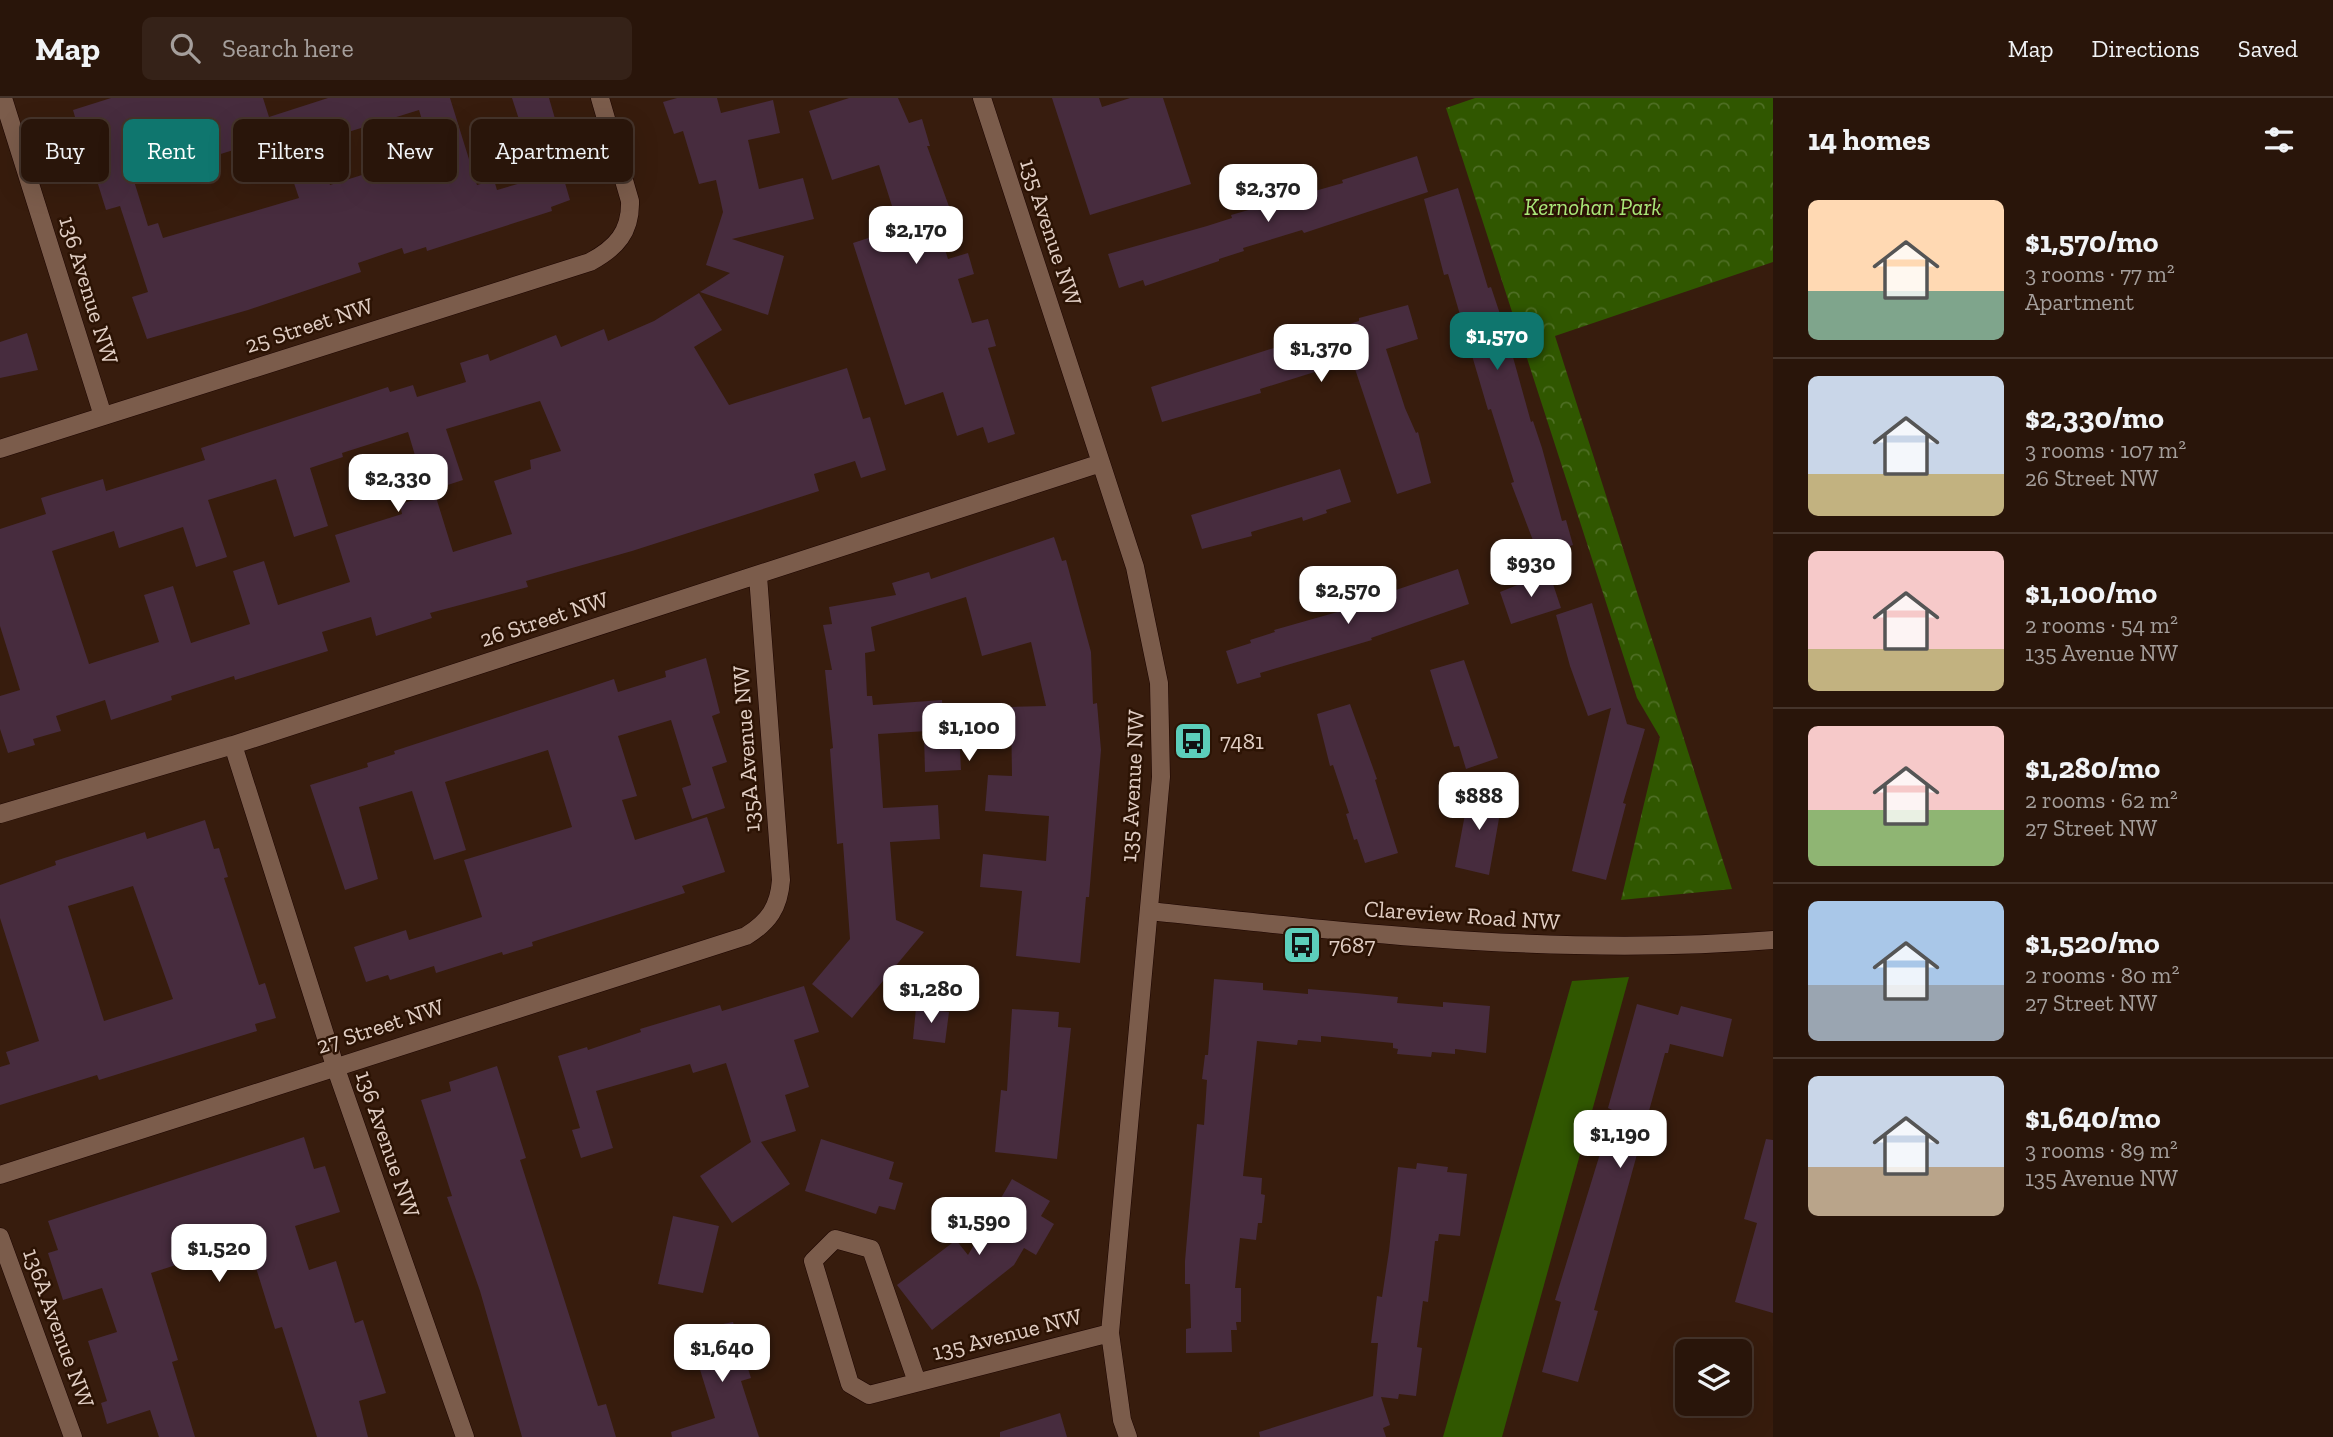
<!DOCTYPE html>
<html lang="en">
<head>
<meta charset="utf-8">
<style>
  :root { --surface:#29150a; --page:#352218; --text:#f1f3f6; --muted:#a59f9c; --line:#45342b; --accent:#0f766e }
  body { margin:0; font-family:"Zilla Slab",serif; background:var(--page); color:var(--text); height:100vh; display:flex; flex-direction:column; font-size:26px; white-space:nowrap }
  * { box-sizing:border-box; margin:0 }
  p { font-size:23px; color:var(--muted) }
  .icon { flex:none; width:38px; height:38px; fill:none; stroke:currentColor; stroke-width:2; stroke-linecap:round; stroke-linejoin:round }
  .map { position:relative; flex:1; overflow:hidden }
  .side { display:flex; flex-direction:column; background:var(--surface); width:560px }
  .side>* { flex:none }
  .banner { position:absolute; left:21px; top:21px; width:665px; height:63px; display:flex; gap:14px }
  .tools { position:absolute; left:1675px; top:1241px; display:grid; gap:14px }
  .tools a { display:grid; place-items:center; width:77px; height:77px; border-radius:10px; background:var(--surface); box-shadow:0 7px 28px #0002,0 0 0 2px var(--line); font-size:35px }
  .price { position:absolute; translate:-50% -60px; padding:0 16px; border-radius:14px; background:#fff; color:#222; font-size:23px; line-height:46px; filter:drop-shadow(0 2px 4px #0008) }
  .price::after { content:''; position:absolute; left:50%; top:42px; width:21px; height:16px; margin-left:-10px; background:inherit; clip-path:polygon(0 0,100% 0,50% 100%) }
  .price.on { background:var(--accent); color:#fff }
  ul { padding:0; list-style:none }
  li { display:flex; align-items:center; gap:21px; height:175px; padding:0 35px }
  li+li { border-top:2px solid var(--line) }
  li span { display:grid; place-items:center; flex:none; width:196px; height:140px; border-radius:10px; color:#555 }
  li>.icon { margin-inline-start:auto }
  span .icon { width:84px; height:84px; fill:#fffc; stroke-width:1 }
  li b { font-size:30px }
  h2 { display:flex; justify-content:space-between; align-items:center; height:84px; padding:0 35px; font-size:30px }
  .pill { padding:0 24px; border-radius:10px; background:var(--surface); box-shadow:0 7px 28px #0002,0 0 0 2px var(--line); font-size:24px; line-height:63px }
  .pill.on { background:var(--accent); color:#fff }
  header { display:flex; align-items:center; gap:42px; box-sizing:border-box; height:98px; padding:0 35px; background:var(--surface); border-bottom:2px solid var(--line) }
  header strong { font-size:33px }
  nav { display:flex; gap:38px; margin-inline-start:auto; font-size:24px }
  .search { width:490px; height:63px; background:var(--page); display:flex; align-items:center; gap:18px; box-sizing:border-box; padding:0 24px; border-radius:10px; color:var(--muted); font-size:26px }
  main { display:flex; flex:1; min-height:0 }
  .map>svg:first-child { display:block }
  .grass { fill:#305700 }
  .park { fill:url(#park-crowns) }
  .building { fill:#472c3e; fill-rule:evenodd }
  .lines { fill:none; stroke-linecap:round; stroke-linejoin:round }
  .minor-casing { stroke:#1d0500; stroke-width:19 }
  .minor { stroke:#7b5c4b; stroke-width:18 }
  .labels { text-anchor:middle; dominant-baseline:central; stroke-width:5; stroke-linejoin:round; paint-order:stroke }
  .park-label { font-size:23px; font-style:italic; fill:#aae879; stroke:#2c1304 }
  .street-label { font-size:23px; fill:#e1cec4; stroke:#2c1304 }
  .poi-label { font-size:23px; fill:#e1cec4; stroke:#2c1304; text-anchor:start }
</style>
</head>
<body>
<header>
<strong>Map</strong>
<div class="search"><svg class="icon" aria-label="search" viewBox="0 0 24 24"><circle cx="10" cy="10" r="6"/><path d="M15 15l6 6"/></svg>Search here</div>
<nav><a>Map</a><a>Directions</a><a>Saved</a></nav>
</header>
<main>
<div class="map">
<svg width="1773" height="1339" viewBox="0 0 1773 1339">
  <defs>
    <pattern id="park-crowns" width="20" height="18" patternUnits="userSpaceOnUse" patternTransform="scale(1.75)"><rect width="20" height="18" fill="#305700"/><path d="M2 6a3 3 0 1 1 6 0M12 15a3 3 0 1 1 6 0" fill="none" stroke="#4e6e24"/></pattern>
  </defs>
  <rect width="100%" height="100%" fill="#371c0d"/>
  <!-- grass -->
  <path class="grass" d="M1629,879L1502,1339H1443L1572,883Z"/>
  <!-- park -->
  <path class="park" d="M1475,0H1773V164L1555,238L1732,791L1621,802L1660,639L1637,600L1446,10Z"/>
  <!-- building -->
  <path class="building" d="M111,0H263L269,19L328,0H450L477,87L494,82L497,92L538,80L512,0H549L558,31L550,34L570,102L551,109L552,113L427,153L426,149L404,156L402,150L358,165L361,174L248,212L147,241L132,199L148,194L120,108L106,112L93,70L90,71L73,12ZM419,12L432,55L330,87L316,44ZM278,38L299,100L163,140L158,125L148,128L134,83Z
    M677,0H717L721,15L773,2L780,35L748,42L759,91L803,80L814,121L732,141L784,158L768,217L700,194L730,175L706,167L723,114L716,82L699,86L683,33L674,36L663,4Z
    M849,0H898L909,25L922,21L930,48H927L951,114L935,119L948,161L968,155L974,176L958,181L972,225L988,221L996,248L988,250L1015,336L988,345L983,329L957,338L943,294L905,307L853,145L899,130L879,67L832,82L809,13Z
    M1052,0H1099L1102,9L1130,0H1163L1191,86L1090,117Z
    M1417,58L1428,94L1304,135L1302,132L1243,150L1244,153L1219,161V163L1145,188L1143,182L1119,190L1108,156L1207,128L1232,120L1231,117L1343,85L1342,82Z
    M1458,90L1488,190L1491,189L1506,234L1531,324L1533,323L1542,350L1562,423L1566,422L1573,447L1539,458L1511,385L1514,384L1491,311L1488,312L1448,176L1444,177L1424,101Z
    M699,195L722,232L694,249L729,307L847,270L863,321L870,319L886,372L861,380L855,363L814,376L819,393L632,453L526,483L528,489L430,515L432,520L376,538L371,519L322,534L328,553L235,582L234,578L171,598L172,602L111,622L105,602L56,618L61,633L33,641L35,647L8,655L0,631V598L20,592L0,528V431L46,416L41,400L103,381L106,393L205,362L201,350L388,289L390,294L413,287L417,299L466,284L460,265L488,256L490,263L556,237L561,249L604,231L608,243L654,223ZM540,303L561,353L530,362L531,371L494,383L512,436L453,454L435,396L400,406L402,416L335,437L350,484L278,507L264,463L233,473L250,526L191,545L173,488L144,497L159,544L89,566L52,453L114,433L119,450L183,429L196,469L227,459L208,402L276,381L294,439L328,428L310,370L343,359L342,355L408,334L426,394L463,382L446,331Z
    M1408,207L1418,241L1386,251L1405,310L1416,335L1418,334L1431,385L1397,396L1353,265L1322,275L1321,272L1260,291L1261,295L1162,324L1151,289L1359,223V220Z
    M27,235L38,272L0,280V244Z
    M1340,371L1351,404L1326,412L1327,415L1303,423L1302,419L1251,434L1252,438L1202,451L1191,417Z
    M1054,439L1062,463L1066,462L1091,554L1093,606L1097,605L1101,652L1089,799H1086L1080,865L1016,858L1022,793L980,789L983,756L1046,763L1049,718L985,713L988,677L1012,678L1011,609L1046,608L1031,544L982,558L966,499L871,529L875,553L865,555L867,598H872L873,607L942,602L944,632L878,636L883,710L938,707L940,741L890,744L896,822L924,834L852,920L812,886L850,841L843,745L837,746L830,651L833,650L825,572H832L823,527L832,526L829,509L896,497L892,485L929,474L931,481Z
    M1458,471L1469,506L1371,540L1372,542L1260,575L1261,579L1237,586L1226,553L1251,545L1250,542L1275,534L1274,532L1362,507L1384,499V496Z
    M1549,474L1561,510L1511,526L1500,494Z
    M1592,505L1627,626L1645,631L1623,705L1626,706L1606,782L1572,773L1611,610L1588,618L1570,568L1556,517Z
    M706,560L720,615L712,618L727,664L712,669L725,710L692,721L682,690L691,687L671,622L618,638L637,698L622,702L635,742L707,719L725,774L682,788L685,795L532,844L533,848L503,857L502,854L436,875L434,868L390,882L388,877L366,884L354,849L406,832L409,842L482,819L464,762L572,729L548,652L445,684L466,752L434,762L412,693L359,709L378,781L345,792L310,687L368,669L367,665L395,656L394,653L581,592L614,581L618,594L666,579L665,573Z
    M1464,562L1498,660L1466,671L1459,648L1454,649L1430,572Z
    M1350,606L1377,681L1375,682L1398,755L1365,765L1357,741L1354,742L1346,716L1349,715L1333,667L1330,668L1317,616Z
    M959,635L961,672L925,674L924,636Z
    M1470,690L1503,698L1489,777L1455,769Z
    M205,722L214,751L219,750L228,779L224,780L259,887L265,885L276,920L255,926L257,933L99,982L97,977L0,1007V969L10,966L6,954L39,943L0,820V787L56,767L55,763L145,734L147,741ZM133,788L173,901L104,923L68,808Z
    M1214,881L1263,885V892L1308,896V891L1356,895L1398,899L1397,905L1443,909V904L1490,908L1486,955L1455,951V956L1432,954L1431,959L1397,956L1398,951L1393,950V945L1321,938V944L1298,942L1297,947L1257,943L1243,1078L1262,1080L1261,1096L1265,1097L1262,1125H1258L1256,1142L1240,1140L1235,1190H1241V1224H1236L1237,1232H1231L1232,1254L1186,1255V1231L1191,1230L1190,1186H1185V1163L1197,1026L1204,1027L1207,982L1202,981L1205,957H1208Z
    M804,888L819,934L794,942L809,989L785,997L796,1033L761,1044L790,1086L732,1125L700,1078L751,1044L726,965L693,975L690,966L596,993L613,1050L581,1060L572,1032L580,1030L558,958L587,949L588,952L641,934L640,931L720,907L722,913Z
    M1637,906L1678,917L1681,908L1732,921L1723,959L1670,946L1668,955H1665L1594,1212L1598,1213L1578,1284L1542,1274L1561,1204L1555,1202L1599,1059L1612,1012L1608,1010Z
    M916,910L949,914L945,945L913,941Z
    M1012,911L1059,914L1058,929L1071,930L1057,1061L995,1054L1001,992L1007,993Z
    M497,968L526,1060L520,1062L598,1308L606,1306L616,1339H522L480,1193L447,1099L452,1098L421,1002L451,993L449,984Z
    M304,1039L314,1071L325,1068L340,1114L295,1128L309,1172L336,1163L355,1225L363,1222L386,1295L359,1303L368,1339H317L282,1229L275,1231L248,1144L151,1175L178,1262L172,1264L195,1339H159L150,1312L107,1326L101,1305L107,1303L88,1243L117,1234L102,1190L63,1202L48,1155L58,1152L48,1123Z
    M821,1041L894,1064L889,1081L903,1085L895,1112L879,1108L876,1116L805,1093Z
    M1766,1041L1773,1042V1215L1735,1204L1757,1125L1744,1121Z
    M1417,1065L1448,1069L1447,1074L1467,1076L1460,1138L1439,1136L1438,1143H1435L1428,1204L1423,1203L1417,1249L1422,1250L1416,1298L1399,1296L1398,1301L1381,1299L1390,1327L1383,1330L1386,1339H1260L1259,1334L1373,1298L1378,1245H1371L1377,1198L1382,1199L1389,1153L1398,1069L1416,1071Z
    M1012,1081L1050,1103L1041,1118L1054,1126L1036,1157L1024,1150L1014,1167L932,1232L897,1187L956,1142L968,1157Z
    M673,1118L719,1128L703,1195L658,1186Z
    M733,1224L751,1280L741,1283L759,1339H672L671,1334L715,1320L688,1233Z
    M1060,1315L1067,1339H1000V1334Z"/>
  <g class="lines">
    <defs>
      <path id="minor" d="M3,0L103,318
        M982,0L1135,469L1159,585L1161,679L1110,1235L1122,1322L1128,1339
        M0,351L590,164C616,150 631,134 630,103L600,0
        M233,647L335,968L465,1339
        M0,716L233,647L1101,365
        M1149,813C1356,835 1564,859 1773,842
        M0,1077L746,838C769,824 779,809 781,782L758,478
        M0,1139L73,1339
        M917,1284L871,1151L835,1141L813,1163L850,1286L869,1297L1110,1235"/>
    </defs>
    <!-- minor casing -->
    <use href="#minor" class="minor-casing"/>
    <!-- minor -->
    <use href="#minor" class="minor"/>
  </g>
  <!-- icons -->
  <defs>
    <symbol id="bus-square" viewBox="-11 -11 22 22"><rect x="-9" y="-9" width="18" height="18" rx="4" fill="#5cceba" stroke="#2c1304"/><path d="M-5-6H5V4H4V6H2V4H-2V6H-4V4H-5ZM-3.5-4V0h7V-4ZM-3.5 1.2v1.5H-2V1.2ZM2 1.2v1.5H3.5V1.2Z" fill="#111"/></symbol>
  </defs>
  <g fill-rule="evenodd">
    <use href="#bus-square" x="1171" y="621" width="44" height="44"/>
    <use href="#bus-square" x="1280" y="825" width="44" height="44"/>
  </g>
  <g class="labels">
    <!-- park labels -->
    <g class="park-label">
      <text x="1593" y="109">Kernohan Park</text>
    </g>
    <!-- street labels -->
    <g class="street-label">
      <text transform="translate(1051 134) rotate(72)">135 Avenue NW</text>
      <text transform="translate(89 192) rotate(73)">136 Avenue NW</text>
      <text transform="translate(309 227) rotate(-18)">25 Street NW</text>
      <text transform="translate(544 521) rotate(-18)">26 Street NW</text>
      <text transform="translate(746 651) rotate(-94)">135A Avenue NW</text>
      <text transform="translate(1132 688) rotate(-87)">135 Avenue NW</text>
      <text transform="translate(1462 817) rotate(4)">Clareview Road NW</text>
      <text transform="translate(380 928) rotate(-18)">27 Street NW</text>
      <text transform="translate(388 1046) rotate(71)">136 Avenue NW</text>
      <text transform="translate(59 1230) rotate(70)">136A Avenue NW</text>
      <text transform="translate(1007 1236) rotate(-14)">135 Avenue NW</text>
    </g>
    <!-- poi labels -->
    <g class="poi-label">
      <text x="1220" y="643">7481</text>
      <text x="1329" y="847">7687</text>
    </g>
  </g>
</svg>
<div class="tools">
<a><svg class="icon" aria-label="layers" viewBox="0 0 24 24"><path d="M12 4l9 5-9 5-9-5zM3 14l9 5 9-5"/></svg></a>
</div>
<b class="price" style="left:1268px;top:126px">$2,370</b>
<b class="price" style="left:916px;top:168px">$2,170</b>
<b class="price on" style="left:1497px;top:274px">$1,570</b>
<b class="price" style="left:1321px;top:286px">$1,370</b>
<b class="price" style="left:398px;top:416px">$2,330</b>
<b class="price" style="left:1531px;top:501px">$930</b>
<b class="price" style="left:1348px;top:528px">$2,570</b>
<b class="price" style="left:969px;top:665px">$1,100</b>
<b class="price" style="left:1479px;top:734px">$888</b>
<b class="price" style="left:931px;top:927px">$1,280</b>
<b class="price" style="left:1620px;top:1072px">$1,190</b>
<b class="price" style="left:979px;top:1159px">$1,590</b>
<b class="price" style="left:219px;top:1186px">$1,520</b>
<b class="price" style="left:722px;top:1286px">$1,640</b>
<div class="banner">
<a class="pill">Buy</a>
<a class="pill on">Rent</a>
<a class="pill">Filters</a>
<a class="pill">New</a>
<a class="pill">Apartment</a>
</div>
</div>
<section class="side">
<h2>14 homes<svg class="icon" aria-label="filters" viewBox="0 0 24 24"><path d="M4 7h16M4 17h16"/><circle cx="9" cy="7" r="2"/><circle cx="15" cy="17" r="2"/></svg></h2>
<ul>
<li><span style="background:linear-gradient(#ffd9b3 65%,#7fa58c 0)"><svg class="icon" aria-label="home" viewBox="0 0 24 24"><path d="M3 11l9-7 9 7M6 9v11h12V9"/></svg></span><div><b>$1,570/mo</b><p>3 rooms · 77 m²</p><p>Apartment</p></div></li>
<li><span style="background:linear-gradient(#c9d6e8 70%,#c2b280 0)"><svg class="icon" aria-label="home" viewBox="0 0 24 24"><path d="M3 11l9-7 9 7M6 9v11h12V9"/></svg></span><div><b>$2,330/mo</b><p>3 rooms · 107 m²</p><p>26 Street NW</p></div></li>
<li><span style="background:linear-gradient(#f6c9c9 70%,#c2b280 0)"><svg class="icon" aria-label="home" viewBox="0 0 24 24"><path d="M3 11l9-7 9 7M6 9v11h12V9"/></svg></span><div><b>$1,100/mo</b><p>2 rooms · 54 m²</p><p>135 Avenue NW</p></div></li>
<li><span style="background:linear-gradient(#f6c9c9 60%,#8fb573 0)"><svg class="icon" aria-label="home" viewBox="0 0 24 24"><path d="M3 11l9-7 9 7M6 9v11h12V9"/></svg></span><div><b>$1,280/mo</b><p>2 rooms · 62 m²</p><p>27 Street NW</p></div></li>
<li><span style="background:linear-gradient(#a9c7e8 60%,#9aa5b1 0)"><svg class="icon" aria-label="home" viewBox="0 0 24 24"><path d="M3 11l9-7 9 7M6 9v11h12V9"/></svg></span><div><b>$1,520/mo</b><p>2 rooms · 80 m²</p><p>27 Street NW</p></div></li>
<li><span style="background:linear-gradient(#c9d6e8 65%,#b9a48a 0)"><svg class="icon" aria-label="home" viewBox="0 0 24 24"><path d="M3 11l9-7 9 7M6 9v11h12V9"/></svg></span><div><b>$1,640/mo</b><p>3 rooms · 89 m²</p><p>135 Avenue NW</p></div></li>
</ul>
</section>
</main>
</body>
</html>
